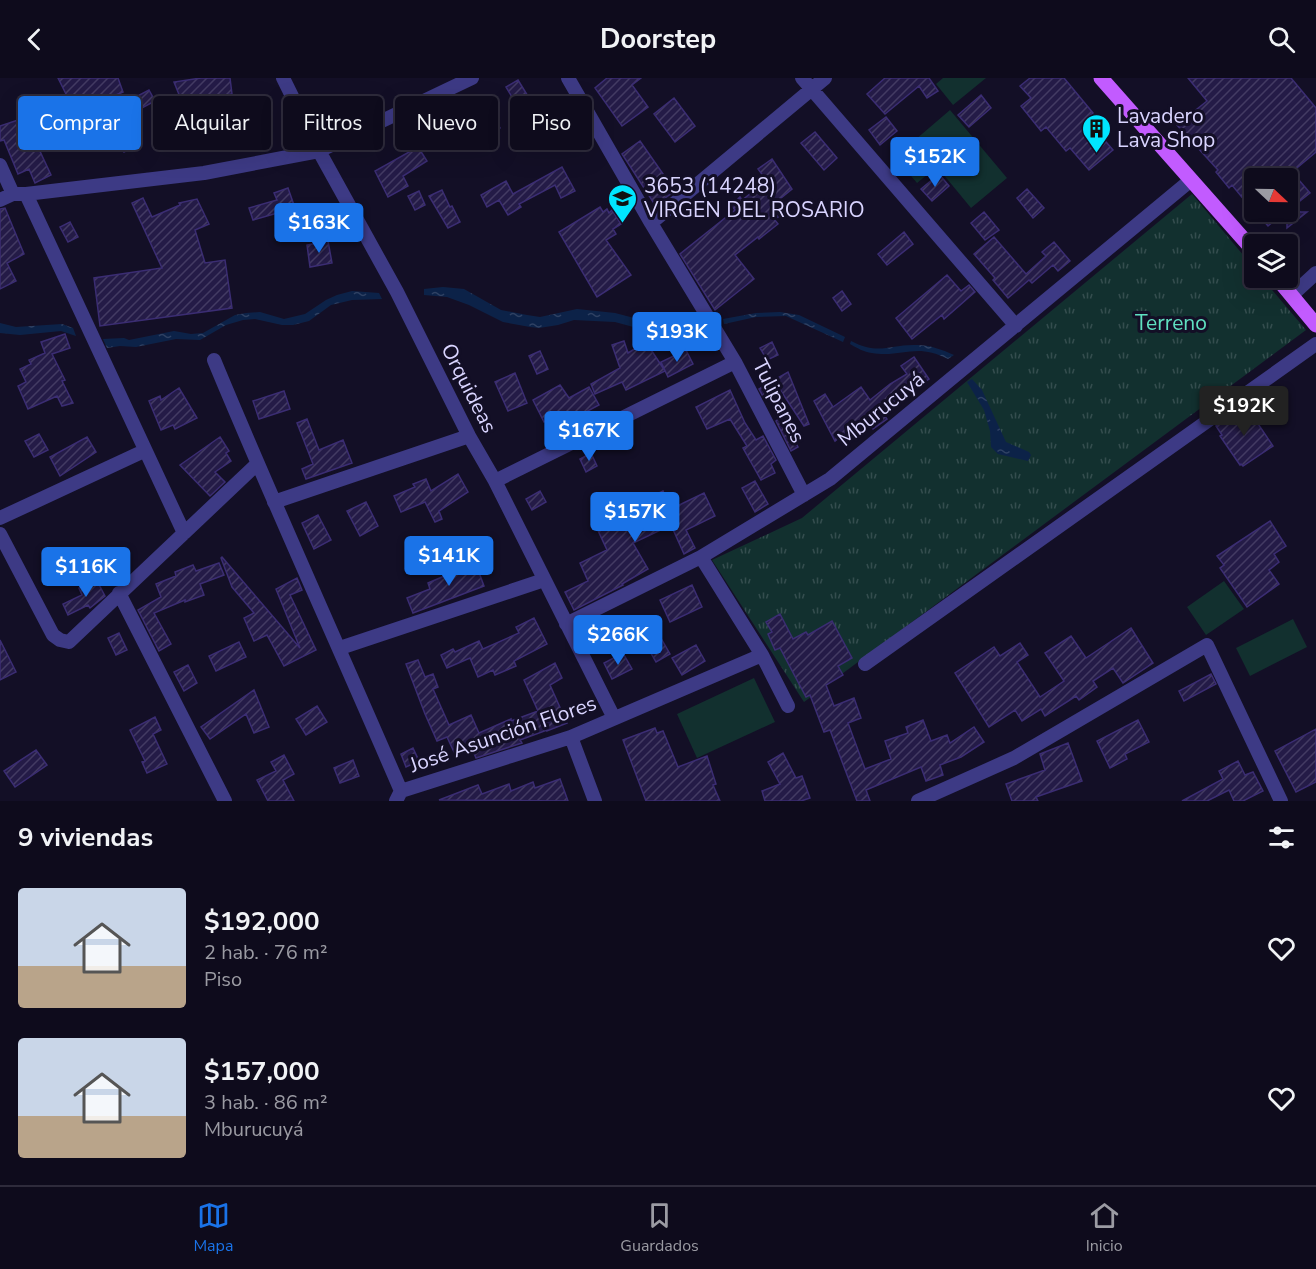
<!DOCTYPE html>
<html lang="es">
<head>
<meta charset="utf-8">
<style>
  :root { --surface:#0e0b1c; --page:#1c1929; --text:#f1f3f6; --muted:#9b9ba3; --line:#2e2b3b; --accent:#1a73e8 }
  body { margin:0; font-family:"Nunito Sans",sans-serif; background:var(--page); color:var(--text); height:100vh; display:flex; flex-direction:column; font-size:22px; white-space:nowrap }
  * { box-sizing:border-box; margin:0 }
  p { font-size:20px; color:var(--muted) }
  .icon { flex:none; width:33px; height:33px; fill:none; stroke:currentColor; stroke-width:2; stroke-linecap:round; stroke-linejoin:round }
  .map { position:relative; height:723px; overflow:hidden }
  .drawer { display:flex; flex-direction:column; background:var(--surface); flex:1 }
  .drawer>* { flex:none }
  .banner { position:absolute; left:18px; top:18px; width:600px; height:54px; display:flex; gap:12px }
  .needle { width:39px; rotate:112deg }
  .tools { position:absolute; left:1244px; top:90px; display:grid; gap:12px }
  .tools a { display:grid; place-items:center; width:54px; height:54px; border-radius:6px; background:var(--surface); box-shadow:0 6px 24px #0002,0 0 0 2px var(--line); font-size:30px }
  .price { position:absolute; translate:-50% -51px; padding:0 14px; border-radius:6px; background:var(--accent); color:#fff; font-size:20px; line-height:39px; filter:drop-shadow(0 2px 3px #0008) }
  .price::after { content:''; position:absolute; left:50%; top:36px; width:18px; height:14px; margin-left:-9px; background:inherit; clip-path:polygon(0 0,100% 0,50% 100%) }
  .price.on { background:#222; color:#fff }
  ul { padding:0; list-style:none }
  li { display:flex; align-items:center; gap:18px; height:150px; padding:0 18px }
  li span { display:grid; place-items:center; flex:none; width:168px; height:120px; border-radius:6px; color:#555 }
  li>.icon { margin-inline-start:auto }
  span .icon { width:72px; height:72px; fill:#fffc; stroke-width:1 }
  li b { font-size:26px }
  h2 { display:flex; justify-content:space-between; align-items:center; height:72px; padding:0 18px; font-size:26px }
  .chip { padding:0 21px; border-radius:6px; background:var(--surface); box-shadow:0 6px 24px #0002,0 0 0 2px var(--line); font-size:21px; line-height:54px }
  .chip.on { background:var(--accent); color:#fff }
  header { display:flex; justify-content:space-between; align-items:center; height:78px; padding:0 18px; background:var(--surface); font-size:27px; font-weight:700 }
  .menu { display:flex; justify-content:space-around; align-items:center; height:84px; border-top:2px solid var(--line); background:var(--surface); font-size:16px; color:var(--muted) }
  .menu a { display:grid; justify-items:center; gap:3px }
  .menu .on { color:var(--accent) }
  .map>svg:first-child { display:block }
  .park { fill:url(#park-tufts) }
  .pitch { fill:#12302f }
  .water { fill:url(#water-ripples) }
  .building { fill:url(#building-hatch); stroke:#3b2d73; stroke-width:1.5 }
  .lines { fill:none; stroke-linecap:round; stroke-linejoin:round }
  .minor { stroke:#3d3a85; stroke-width:14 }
  .major { stroke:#c25bff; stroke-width:15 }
  .labels { text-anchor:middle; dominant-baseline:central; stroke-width:6; stroke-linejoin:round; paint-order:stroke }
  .poi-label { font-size:21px; fill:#d9d4ff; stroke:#130f26; text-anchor:start }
  .park-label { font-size:21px; fill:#5fe0c0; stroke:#130f26 }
  .street-label { font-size:21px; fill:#d9d4ff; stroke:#130f26 }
</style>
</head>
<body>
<header><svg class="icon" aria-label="back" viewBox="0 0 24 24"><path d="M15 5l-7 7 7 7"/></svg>Doorstep<svg class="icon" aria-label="search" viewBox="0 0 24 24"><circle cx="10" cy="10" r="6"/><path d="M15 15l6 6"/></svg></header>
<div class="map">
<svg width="1316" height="723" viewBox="0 0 1316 723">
  <defs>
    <pattern id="park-tufts" width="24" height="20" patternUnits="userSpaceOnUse" patternTransform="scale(1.5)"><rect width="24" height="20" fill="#12302f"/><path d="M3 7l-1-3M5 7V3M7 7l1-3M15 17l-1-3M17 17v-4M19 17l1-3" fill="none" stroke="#344d4e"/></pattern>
    <pattern id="water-ripples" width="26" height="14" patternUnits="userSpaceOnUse" patternTransform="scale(1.5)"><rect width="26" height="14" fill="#0c2248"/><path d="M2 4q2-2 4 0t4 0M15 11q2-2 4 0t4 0" fill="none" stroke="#2f4163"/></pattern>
    <pattern id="building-hatch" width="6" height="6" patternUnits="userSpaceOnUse" patternTransform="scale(1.5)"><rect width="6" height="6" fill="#241b47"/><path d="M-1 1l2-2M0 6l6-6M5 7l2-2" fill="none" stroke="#433b63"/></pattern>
  </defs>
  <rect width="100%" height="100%" fill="#130f26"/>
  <!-- park -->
  <path class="park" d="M1192,116L1254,190V200H1262L1306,252L804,624L712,482L802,440Z"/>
  <!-- pitch -->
  <path class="pitch" d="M943,0H986L953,27L936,6Z
    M950,32L1007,100L971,130L915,62Z
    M909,64L933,92L917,105L894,78Z
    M1224,503L1244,531L1206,557L1187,529Z
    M1293,541L1307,569L1250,598L1236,570Z
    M754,600L775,644L697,680L677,636Z"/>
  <!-- water -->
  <path class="water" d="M443,209L464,211L501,232L527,237L540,239L577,231L615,235L653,245L697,244L699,249L687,252L652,254L615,244L574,242L558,247L539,250L530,249L503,244L469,227L447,219L424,217V211Z
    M352,213L379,215L382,221L352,222L331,227L309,243L293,247H282L255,241L243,242L226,247L200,262L176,261L136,269L120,268L107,270L103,261L124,260L129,262L174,253L191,256L203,255L235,237L246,235L260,234L284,241L305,236L326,222L337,217Z
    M780,234L799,237L845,259L843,264L786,238L756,239L724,246L723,241L756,235Z
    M0,245L16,249L62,246L73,250L76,258L61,253L20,257L0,255Z
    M851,263C880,278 889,266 917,267C930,267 943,272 954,277L948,281C916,264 902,280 872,275C864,274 857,270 850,266Z
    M972,301L982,312L1006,364L1029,374L1031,377L1028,383L998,376L991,369L990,353L984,332L967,304Z"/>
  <!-- building -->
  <path class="building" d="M58,0H118L123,14L87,29L82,17L70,24Z
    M201,0H230L232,16L182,24L174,4Z
    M607,0H641L632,7L648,29L622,48L595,10Z
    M885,0H929L938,13L927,20L919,8L885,36L867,16Z
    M1030,0H1064L1093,35L1086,41L1113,72L1089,92L1070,70L1066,73L1046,49L1041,53L1021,28L1031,20L1020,8Z
    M1188,0H1291L1316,30V74L1292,94L1310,115L1295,127L1300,134H1307L1287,150V144L1281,137L1268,148L1256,134H1287V100H1254V134L1232,107L1229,110L1216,94L1218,92L1177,47L1207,23Z
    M518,2L534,28L522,36L506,9Z
    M149,12L155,23L127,38L122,26Z
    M981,17L991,30L969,49L958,37Z
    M253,19L256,43L233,45L230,29Z
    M674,20L695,48L675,64L654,36Z
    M486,23L500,50L458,73L450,57L477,43L471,31Z
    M555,29L566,49L562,51L567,61L553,69L537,38Z
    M129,38L141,66L124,74L112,46Z
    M27,39L33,56L56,45L61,57L38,69L51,97L35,105L29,91L18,96L4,62L0,63V48Z
    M886,39L897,53L880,67L869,52Z
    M190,47L198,65L188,70L180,51Z
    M815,54L837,80L824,92L801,65Z
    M640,63L675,113L655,127L622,76Z
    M418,69L427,83L403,98L408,108L388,119L375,93Z
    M772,81L792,111L770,129L778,139L774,141L778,146L759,161L758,159L735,177L754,201L715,232L680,176L735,132L731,127L740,119L742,122L767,103L758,91Z
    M562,89L575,113L561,120L555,107L519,126L521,129L508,137L499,122L487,129L481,117L506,103L513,116Z
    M939,96L949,108L932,123L921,111Z
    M288,110L295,130L253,142L249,130L277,122L274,115Z
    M1027,111L1044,130L1033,140L1017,120Z
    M442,112L450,129L452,128L460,144L448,150L429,118Z
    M419,113L425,127L415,132L408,118Z
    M143,120L152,139L180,127L179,125L197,121L209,146L195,152L205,185L225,182L232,230L100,248L94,200L162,190L132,125Z
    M600,129L603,134L607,131L609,135L612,132L621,146L613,151L616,156L606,162L631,197L597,219L559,154Z
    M5,130L24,176L7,185L16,203L0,211V131Z
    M984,134L999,152L985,162L971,145Z
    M70,144L78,159L68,164L60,149Z
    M904,154L913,166L887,187L878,176Z
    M994,159L1026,196L1046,178L1042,174L1054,164L1070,183L1058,193L1053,187L1032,205L1029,202L1008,220L993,202L995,200L974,176Z
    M328,163L332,185L310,189L307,167Z
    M947,197L961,213L969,207L975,214L944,241L942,237L912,261L896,240Z
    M842,213L851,226L842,233L833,220Z
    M65,256L70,270L52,276L65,302L62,303L73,325L62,328L57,318L28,331L18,308L26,304L20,291L31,286L29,282L45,275L41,264Z
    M624,263L628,275L646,264L665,293L626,312L622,304L595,316L591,306L620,290L612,267Z
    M772,264L778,277L767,282L760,270Z
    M686,272L693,286L668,299L661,284Z
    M540,273L548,291L537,296L529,278Z
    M914,279L929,301L881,333L887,341L873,351L864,340L835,363L814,323L825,316L833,329L861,309L870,322L890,306L907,296L901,288Z
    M788,294L809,346L804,348L781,313L765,322L759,311Z
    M515,295L527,325L508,333L495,304Z
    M560,307L569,320L589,309L599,327L554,351L549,341L544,344L533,322Z
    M179,310L197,340L175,351L173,347L161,352L149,323L160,318L161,322Z
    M730,312L745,345L756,362L763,358L776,382L771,386L775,395L761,402L743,370L747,368L730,341L707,351L696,329Z
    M284,313L290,331L259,341L253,323Z
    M1246,328L1273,368L1243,388L1241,386L1240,387L1220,358L1222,357L1216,348Z
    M783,338L790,349L788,351L798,369L791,373L776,343Z
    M307,341L319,372L343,362L352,385L306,401L302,391L313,386L297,345Z
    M39,356L48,372L34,379L25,363Z
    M87,359L96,374L60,398L50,379Z
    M220,359L229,373L226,375L231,383L215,394L225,404L210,418L180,387Z
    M591,375L597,388L586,394L580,381Z
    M458,396L468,414L439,433L442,441L435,444L425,424L401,434L394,418L415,409L413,406L426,401L431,413Z
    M755,403L768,426L755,434L742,410Z
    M540,413L546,424L532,432L526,421Z
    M663,413L671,431L704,415L715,438L686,452L695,470L684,476L671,447L633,465L648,491L622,506L623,507L574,532L565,514L588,503L580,485L607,472L595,446Z
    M366,424L378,448L360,458L347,433Z
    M318,437L331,462L314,471L302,445Z
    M1270,443L1286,468L1274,476L1279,484L1269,492L1279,506L1247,529L1220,490L1224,487L1217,478Z
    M222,479L300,570L276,511L297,500L302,512L290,517L316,572L284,588L267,557L254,563L244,540L254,535L232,509L221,480Z
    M474,481L484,508L413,535L407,520L430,511L428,505L449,496L447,492Z
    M219,485L224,497L200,506L204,517L185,524V522L154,535L171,566L159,573L138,532L161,519L156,506L176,498L175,494L193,487L196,493Z
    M96,501L105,518L90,530L88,527L68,537L63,526L82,517L79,510Z
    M692,507L702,529L670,544L660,522Z
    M780,536L793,561L806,554L808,557L832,543L852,580L838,588L843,597L826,607L834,628L854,620L861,640L848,645L865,691L891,681L885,663L908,655L906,649L923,642L931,663L947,657L950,665L974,649L984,664L961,679L940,687L943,697L926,703L921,689L866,712L870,723H857L830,652L824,654L810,617L806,619L780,570L775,572L768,556L772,554L766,544Z
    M534,540L547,566L514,583L516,588L495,597L493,592L478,599L470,580L447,590L441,577L453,571L455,574L479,563L483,571L519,555L516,549Z
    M1131,550L1153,585L1123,605L1113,590L1093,603L1097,609L1079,622L1076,618L1045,638L1041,631L1022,643L1015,632L989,649L955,595L994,569L1000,578L1020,565L1028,577L1017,584L1040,619L1064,603L1045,575L1071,558L1086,580Z
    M119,555L127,572L116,577L108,560Z
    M658,555L670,576L656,584L644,563Z
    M0,562L16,594L0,602Z
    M239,564L246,579L216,593L209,578Z
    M696,567L705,583L682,597L672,580Z
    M623,575L632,591L612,601L604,585Z
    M418,582L425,599L433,596L438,609L433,611L449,647L471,637L479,655L511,641V643L538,633L524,602L555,585L562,600L550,607L567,645L547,653V652L520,662L522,665L476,680L471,668L469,669L468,667L454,674L447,659L437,663L425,636L406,586Z
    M188,587L197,605L184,613L174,594Z
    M1211,596L1216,606L1184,623L1179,613Z
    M254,612L269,649L254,655L246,636L210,661L201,649Z
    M317,628L327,644L306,657L296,641Z
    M155,639L161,652L153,656L167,686L147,695L142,684L145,683L130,652Z
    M1138,642L1149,664L1125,676L1127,681L1110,690L1097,663Z
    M655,650L657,655L663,653L678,689L707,678L716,706L713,707L720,723H646L623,662Z
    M1316,651V704L1296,714L1275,673Z
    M1068,665L1082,703L1036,719L1038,723H1012L1006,706L1045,692L1040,676Z
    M413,670L419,683L406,689L401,676Z
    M36,672L47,687L15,709L4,693Z
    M783,675L796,700L802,698L810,720L801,723H765L762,713L780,706L768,684Z
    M284,677L294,696L283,702L294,723H268L257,702L276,693L271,684Z
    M353,682L359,698L340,705L334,690Z
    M1238,683L1245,697L1253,694L1263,713L1243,723H1234L1229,712L1207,723H1182L1223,701L1219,693Z
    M560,701L568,723L439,722L478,707L482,716L509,706L511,713L533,704L535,710Z"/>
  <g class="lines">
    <!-- minor -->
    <path class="minor" d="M283,0L319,73L397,214L469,358L495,403L614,640
      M568,0L651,145L735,284L804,417
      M802,0L1016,248
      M0,87L13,116
      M26,116L184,455
      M0,122L13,116H26L204,95L319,73L472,0
      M651,145L825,0
      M1292,217L1316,195
      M214,282C274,427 339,569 401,713
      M495,403L735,284
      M274,424L469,358
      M0,440L144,373
      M0,456L53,557L60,562L69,564L257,386
      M701,479L762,577L788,628
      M119,515L225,723
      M566,546L701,479L830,401L1191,102
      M340,570L544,502
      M865,586L1316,266
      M571,659L595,723
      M396,723L401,713L571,659L762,577
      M918,723L1014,680L1207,567L1281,723"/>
    <!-- major -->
    <path class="major" d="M1101,0L1254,173
      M1277,200L1316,247"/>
  </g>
  <!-- icons -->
  <defs>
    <symbol id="building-pin" viewBox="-11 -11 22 30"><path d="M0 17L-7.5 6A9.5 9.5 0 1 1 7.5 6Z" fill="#00e5ff" stroke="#130f26"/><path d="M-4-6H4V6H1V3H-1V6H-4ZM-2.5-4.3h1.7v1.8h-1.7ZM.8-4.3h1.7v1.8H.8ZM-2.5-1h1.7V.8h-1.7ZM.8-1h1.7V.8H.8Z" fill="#111"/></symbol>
    <symbol id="school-pin" viewBox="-11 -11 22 30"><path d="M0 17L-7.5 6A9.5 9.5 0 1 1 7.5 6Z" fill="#00e5ff" stroke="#130f26"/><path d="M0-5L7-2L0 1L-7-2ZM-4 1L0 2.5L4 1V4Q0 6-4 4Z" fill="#111"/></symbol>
  </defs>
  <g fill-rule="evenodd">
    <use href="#building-pin" x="1080" y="34" width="33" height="45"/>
    <use href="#school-pin" x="606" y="104" width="33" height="45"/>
  </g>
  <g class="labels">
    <!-- poi labels -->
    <g class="poi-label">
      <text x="1117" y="38">Lavadero<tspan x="1117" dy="24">Lava Shop</tspan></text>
      <text x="644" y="108">3653 (14248)<tspan x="644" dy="24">VIRGEN DEL ROSARIO</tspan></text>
    </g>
    <!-- park labels -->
    <g class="park-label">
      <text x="1171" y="245">Terreno</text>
    </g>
    <!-- street labels -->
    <g class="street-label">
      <text transform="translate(469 310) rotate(63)">Orquideas</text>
      <text transform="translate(779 323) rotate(63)">Tulipanes</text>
      <text transform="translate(881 331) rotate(-39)">Mburucuyá</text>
      <text transform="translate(503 656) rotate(-19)">José Asunción Flores</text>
    </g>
  </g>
</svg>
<div class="tools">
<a><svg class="needle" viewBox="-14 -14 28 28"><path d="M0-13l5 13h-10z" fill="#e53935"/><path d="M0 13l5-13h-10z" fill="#9b9ba3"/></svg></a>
<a><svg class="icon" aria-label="layers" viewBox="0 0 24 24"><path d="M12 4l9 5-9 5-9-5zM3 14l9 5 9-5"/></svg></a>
</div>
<b class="price" style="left:935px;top:110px">$152K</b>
<b class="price" style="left:319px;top:176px">$163K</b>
<b class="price" style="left:677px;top:285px">$193K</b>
<b class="price on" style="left:1244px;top:359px">$192K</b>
<b class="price" style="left:589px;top:384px">$167K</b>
<b class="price" style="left:635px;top:465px">$157K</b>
<b class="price" style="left:449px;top:509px">$141K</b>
<b class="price" style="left:86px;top:520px">$116K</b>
<b class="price" style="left:618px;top:588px">$266K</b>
<div class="banner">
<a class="chip on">Comprar</a>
<a class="chip">Alquilar</a>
<a class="chip">Filtros</a>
<a class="chip">Nuevo</a>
<a class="chip">Piso</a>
</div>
</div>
<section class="drawer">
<h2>9 viviendas<svg class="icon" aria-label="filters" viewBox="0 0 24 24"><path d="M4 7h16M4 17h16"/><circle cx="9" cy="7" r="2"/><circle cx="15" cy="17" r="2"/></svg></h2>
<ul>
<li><span style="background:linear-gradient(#c9d6e8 65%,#b9a48a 0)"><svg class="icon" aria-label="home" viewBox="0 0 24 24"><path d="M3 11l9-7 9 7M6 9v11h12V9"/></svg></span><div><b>$192,000</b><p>2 hab. · 76 m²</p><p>Piso</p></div><svg class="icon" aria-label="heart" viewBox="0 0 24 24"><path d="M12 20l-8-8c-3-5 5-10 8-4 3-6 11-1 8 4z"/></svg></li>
<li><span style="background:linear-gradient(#c9d6e8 65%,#b9a48a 0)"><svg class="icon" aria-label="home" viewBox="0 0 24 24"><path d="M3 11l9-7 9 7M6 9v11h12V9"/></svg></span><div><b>$157,000</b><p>3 hab. · 86 m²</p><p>Mburucuyá</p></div><svg class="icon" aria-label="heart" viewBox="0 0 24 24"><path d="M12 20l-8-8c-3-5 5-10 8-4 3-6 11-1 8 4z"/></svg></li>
</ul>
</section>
<nav class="menu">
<a class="on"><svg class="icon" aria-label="map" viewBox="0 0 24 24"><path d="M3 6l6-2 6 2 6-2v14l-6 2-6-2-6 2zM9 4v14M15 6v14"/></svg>Mapa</a>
<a><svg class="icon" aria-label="saved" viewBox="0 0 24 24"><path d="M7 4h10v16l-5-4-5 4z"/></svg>Guardados</a>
<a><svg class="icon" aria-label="home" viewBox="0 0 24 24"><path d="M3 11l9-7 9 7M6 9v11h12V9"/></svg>Inicio</a>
</nav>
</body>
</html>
